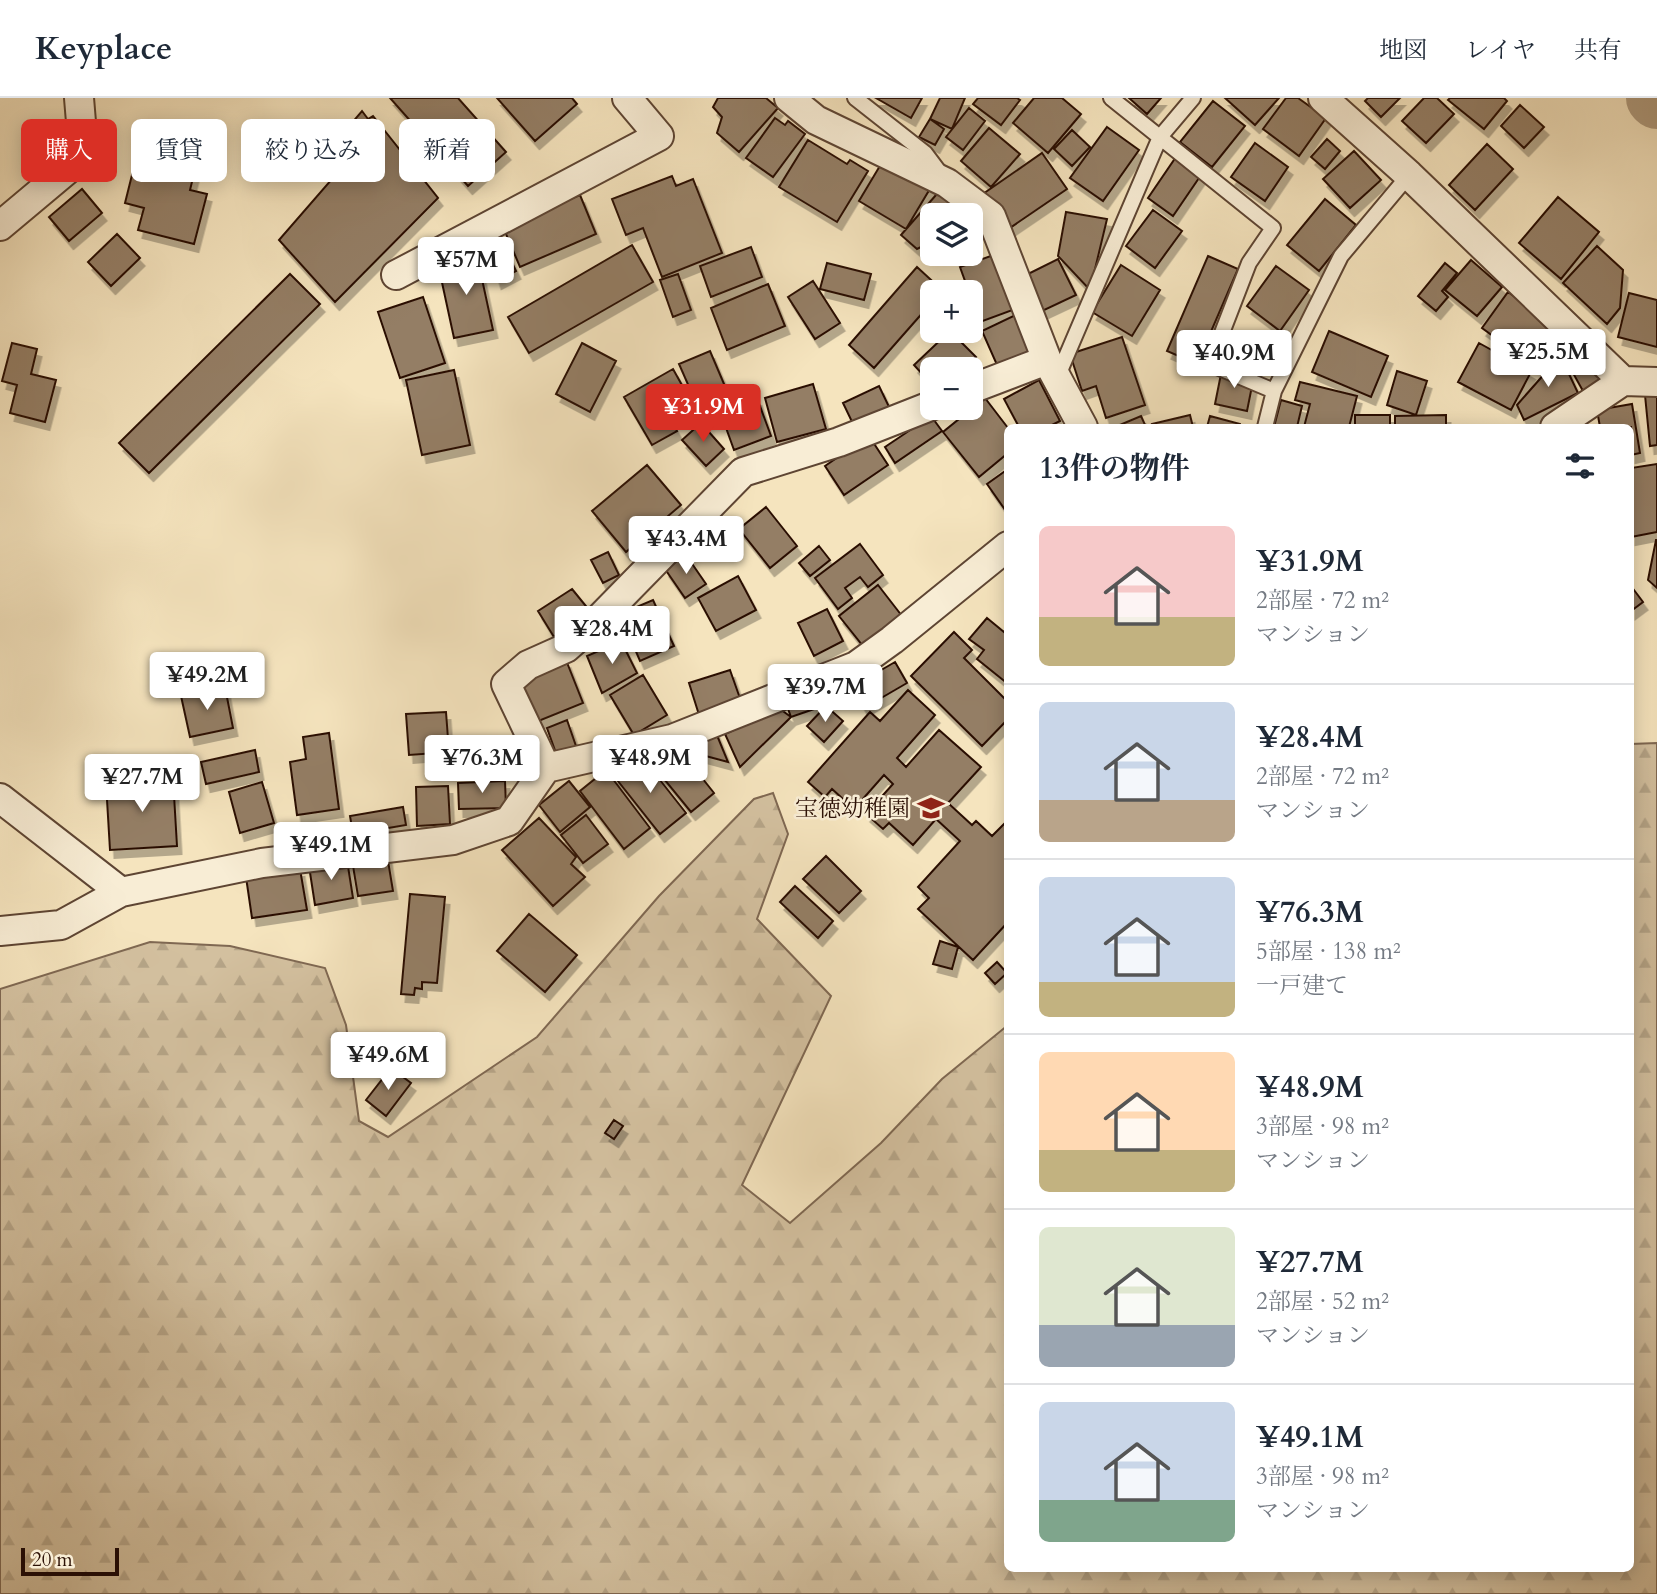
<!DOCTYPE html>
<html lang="ja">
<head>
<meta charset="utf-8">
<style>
  :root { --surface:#fff; --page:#f2f2f3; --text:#1f2937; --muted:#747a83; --line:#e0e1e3; --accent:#d93025 }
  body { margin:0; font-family:Cardo,"Noto Serif JP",serif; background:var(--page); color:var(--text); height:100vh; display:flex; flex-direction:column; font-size:26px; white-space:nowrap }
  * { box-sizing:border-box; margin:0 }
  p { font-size:23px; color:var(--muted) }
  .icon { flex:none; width:38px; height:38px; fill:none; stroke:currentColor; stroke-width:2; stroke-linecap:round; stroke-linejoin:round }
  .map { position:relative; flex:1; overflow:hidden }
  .side { position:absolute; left:1004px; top:326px; width:630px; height:1148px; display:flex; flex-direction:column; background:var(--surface); border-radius:10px; box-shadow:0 4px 18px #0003 }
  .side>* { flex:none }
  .guide { position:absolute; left:21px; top:21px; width:665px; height:63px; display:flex; gap:14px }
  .buttons { position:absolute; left:920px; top:105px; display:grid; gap:14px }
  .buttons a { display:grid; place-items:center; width:63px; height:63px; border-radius:10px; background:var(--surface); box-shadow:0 4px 18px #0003; font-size:35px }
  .scale { position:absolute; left:21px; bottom:18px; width:98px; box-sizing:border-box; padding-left:7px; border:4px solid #2b1005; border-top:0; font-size:19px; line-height:24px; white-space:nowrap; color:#2b1005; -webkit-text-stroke:5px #f8edd5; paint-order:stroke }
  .price { position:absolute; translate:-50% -60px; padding:0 16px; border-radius:7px; background:#fff; color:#222; font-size:23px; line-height:46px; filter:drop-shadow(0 2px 4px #0008) }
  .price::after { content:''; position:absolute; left:50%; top:42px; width:21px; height:16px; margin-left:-10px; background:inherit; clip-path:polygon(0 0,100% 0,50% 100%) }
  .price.selected { background:var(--accent); color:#fff }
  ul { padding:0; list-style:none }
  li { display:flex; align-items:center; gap:21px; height:175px; padding:0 35px }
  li+li { border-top:2px solid var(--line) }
  li span { display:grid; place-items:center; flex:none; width:196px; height:140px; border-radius:10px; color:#555 }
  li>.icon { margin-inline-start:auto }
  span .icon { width:84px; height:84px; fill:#fffc; stroke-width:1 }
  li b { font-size:30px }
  h2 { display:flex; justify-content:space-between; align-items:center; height:84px; padding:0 35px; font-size:30px }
  .pill { padding:0 24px; border-radius:10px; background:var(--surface); box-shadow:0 4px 18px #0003; font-size:24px; line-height:63px }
  .pill.selected { background:var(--accent); color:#fff }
  header { display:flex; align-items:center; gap:42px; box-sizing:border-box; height:98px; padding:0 35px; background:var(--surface); border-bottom:2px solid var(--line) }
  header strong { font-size:33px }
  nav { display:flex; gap:38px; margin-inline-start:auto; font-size:24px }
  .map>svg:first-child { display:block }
  .forest { fill:url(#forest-firs); stroke:#7f6852; stroke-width:2 }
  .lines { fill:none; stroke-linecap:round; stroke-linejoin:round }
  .river { stroke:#b09c7f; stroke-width:58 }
  .building { fill:#947e65; stroke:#2b1005; stroke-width:2; filter:url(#shadow) }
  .lane-casing { stroke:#5e4533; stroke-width:18 }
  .street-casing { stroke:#5e4533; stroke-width:32 }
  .lane { stroke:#f8edd5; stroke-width:14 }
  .street { stroke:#f8edd5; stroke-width:28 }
  .labels { text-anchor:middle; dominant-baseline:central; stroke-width:5; stroke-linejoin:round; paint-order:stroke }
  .poi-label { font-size:23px; fill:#2b1005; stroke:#f8edd5; text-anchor:end }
</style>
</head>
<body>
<header>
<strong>Keyplace</strong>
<nav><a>地図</a><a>レイヤ</a><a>共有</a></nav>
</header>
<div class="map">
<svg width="1657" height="1496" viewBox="0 0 1657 1496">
  <defs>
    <pattern id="forest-firs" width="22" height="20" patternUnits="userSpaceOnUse" patternTransform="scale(1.75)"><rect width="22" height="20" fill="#d3c09f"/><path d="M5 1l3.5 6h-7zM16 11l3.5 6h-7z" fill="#b5a487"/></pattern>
    <filter id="shadow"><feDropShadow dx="4.5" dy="8" stdDeviation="0" flood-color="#0004"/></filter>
  </defs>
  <rect width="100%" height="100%" fill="#f5e4be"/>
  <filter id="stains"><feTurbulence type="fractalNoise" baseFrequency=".00286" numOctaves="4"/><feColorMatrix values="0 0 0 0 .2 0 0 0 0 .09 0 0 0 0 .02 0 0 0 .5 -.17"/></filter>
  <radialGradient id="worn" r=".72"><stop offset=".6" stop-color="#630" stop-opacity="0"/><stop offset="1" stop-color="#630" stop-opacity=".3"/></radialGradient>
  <!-- forest -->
  <path class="forest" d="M1657,645V1496H0V891L150,844L230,848L325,870L346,927L359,1023L388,1039L537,939L659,798L754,701L773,695L788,736L757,821L831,898L742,1087L790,1125L881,1045L942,981L1008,927V1470H1631V646Z"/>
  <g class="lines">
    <!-- river -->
    <path class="river" d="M1655,0L1657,2"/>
  </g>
  <!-- building -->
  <path class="building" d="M390,0H458L506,54L468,88Z
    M497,0H572L577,6L535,43Z
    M718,0H766L778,10L739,54L717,35L722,19L713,9Z
    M876,0H922L911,20Z
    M940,0H965L952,31L930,21Z
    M978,0H1017L1020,2L1001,27L973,6Z
    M1034,0H1062L1081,16L1048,55L1013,25Z
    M1129,0H1161L1147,16Z
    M1225,0H1279L1255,27Z
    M1286,0H1298L1326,20L1299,58L1263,31Z
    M1368,0H1400L1381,19L1365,3Z
    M1424,0H1437L1454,16L1426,45L1402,23Z
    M1450,0H1504L1507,3L1484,31L1448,2Z
    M1213,3L1245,28L1212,69L1180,44Z
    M1520,7L1544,29L1524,50L1501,28Z
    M969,10L985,23L963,52L946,39Z
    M362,13L368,21L373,18L438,100L335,204L279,142L346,65L333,47Z
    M775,20L785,27L788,23L805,36L773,79L746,60Z
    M930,21L944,31L935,47L919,39Z
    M153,27L203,39L190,92L207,96L194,146L138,132L144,110L125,105L139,49L147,51Z
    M1107,29L1139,52L1103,103L1070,80Z
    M989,30L1020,56L991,89L961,63Z
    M1072,32L1090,49L1072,68L1054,51Z
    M1327,41L1340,53L1325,71L1311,59Z
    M808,42L847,66L850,62L868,73L837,124L779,89Z
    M1255,45L1288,69L1265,103L1231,79Z
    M1487,46L1513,71L1475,112L1449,87Z
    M1354,53L1381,82L1350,110L1323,81Z
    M1042,55L1067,91L1004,134L980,98Z
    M1176,59L1201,77L1173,118L1148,100Z
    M884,61L931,89L906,131L859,103Z
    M672,78L676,88L693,81L722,155L662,179L643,130L626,137L612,101Z
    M943,89L982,123L971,136V117H933V143L917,151L901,137Z
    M82,91L102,115L69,143L49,119Z
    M580,97L596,136L520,169L503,129Z
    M1558,99L1599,134L1561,181L1519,145Z
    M1325,101L1356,127L1319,173L1287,147Z
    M1153,112L1182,133L1155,170L1126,148Z
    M1066,114L1107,121L1090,192L1058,158Z
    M117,136L140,160L111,188L88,164Z
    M503,146L516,173L497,183L488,154Z
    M632,147L653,184L529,255L508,219Z
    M1597,148L1623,172L1620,210L1607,226L1563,185Z
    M751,149L762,179L711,199L700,168Z
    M999,155L1018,210L980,224L971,194H969L960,169Z
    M477,158L493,232L454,240L438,166Z
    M1208,158L1238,171L1197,266L1167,253Z
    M1058,161L1076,197L1040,214L1022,179Z
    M1471,162L1502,189L1477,218L1445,192Z
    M827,165L871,176L864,202L820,191Z
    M1445,165L1457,175L1442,193L1448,199L1436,213L1418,198Z
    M1121,167L1160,192L1132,238L1092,214Z
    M1276,168L1309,192L1280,233L1247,208Z
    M917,169L942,192L940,194H933V203L874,270L849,247Z
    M290,176L320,206L149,375L119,345Z
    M678,176L691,212L673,219L660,182Z
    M813,183L840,225L815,241L788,199Z
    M768,186L785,228L727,252L711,210Z
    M1508,194L1553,226L1527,263L1482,230Z
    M1629,195L1657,202V249L1618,239Z
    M423,199L445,265L400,280L378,214Z
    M1020,215L1039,258L1001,276L982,233Z
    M950,233L976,259L962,271H933V288L914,267Z
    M1329,233L1388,258L1371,299L1312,274Z
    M1122,239L1145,307L1106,320L1096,288L1082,293L1070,256Z
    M1587,244L1606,281L1583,293L1563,257Z
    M12,245L37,251L31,276L56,282L45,324L10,315L17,287L2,283Z
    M582,245L616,263L590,314L556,296Z
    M1479,245L1531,274L1511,312L1458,284Z
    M710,253L727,293L697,307L679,266Z
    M1560,257L1578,295L1524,322L1517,307L1546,274L1541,265Z
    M673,271L688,298L665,312L677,333L652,347L624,299Z
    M1222,271L1254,278L1247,313L1215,306Z
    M454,272L470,347L422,357L406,282Z
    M1397,273L1427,283L1416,317L1387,307Z
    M1039,282L1060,323L1048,329H1019L1004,301Z
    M1300,284L1357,298L1349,329H1304L1310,306L1295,302Z
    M813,286L826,331L777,344L765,300Z
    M879,288L891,313L855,330L843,305Z
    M1657,296V347L1650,348L1645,297Z
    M757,300L771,338L734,352L720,313Z
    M985,300L1008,330V355L979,379L943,334Z
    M1281,302L1302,308L1297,329H1274Z
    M1632,306L1640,355L1631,357V329H1600L1597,312Z
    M1190,317L1193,329H1153L1152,326Z
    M1355,317H1390V329H1355Z
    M1446,317V329H1395V318Z
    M931,318L942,333L895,365L885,349Z
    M1141,318L1146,329H1115Z
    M1210,318L1240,326V329H1207Z
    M701,325L724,351L706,368L682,342Z
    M869,338L888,367L844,397L825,368Z
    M1657,366V434L1631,439V370Z
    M647,367L681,407L626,454L592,413Z
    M1008,371V416L987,386Z
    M766,409L797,448L770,470L739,431Z
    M1656,442H1657V490L1648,482Z
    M860,446L883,477L868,489L860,479L845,490L852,500L838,511L815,480Z
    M819,448L830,462L810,478L799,465Z
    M608,454L619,477L603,485L591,462Z
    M686,457L706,486L685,500L665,471Z
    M738,478L756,512L716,533L698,500Z
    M878,487L902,518L863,548L839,518Z
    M1631,488L1643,504L1631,513Z
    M572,491L594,518L554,539L538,513Z
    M653,502L674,548L640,563L620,516Z
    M827,511L843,543L814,558L798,525Z
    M987,520L1004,534L1008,529V586L977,561L984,552L969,541Z
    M954,534L972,552L964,560L1008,604V621L982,648L911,578Z
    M621,543L637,575L602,595L587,558Z
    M566,562L583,605L536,624L519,580Z
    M895,564L907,585L864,610L852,589Z
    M730,572L742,606L700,620L689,585Z
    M643,577L667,617L634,637L610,597Z
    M225,589L233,630L190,639L181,598Z
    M908,592L935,617L897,660L906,669L939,632L981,669L948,705L972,727L976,723L992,738L1008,722V824L973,862L918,811L929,800L918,789L960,743L936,721L913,747L889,725L883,731L866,716L893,686L884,677L854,711L832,691L825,699L808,684L870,614L880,623Z
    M811,600L814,611L791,619L787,608Z
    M826,608L843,623L824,644L807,628Z
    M780,611L791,619L740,669L725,636Z
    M446,614L449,654L409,657L406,616Z
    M567,622L577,651L557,658L547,630Z
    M714,630L728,664L672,649Z
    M329,635L339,711L297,717L290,664L306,661L303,639Z
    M679,651L714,695L691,714L655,670Z
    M255,652L259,674L206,686L201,664Z
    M641,658L686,715L660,736L614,678Z
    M606,672L650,730L624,751L580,693Z
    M173,680L177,748L110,752L106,685Z
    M505,683L506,710L459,711L458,685Z
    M569,683L590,709L560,734L539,707Z
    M262,684L274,725L240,735L229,694Z
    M448,688L450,726L417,728L416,689Z
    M403,709L406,727L353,736L350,718Z
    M586,717L608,746L583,765L561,737Z
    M539,720L576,759L571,766L585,779L553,808L502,752Z
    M387,757L393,793L358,798L352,762Z
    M826,758L861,793L839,815L803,781Z
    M347,762L353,800L315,807L309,768Z
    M300,771L307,812L252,820L246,779Z
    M795,788L833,823L818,840L780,804Z
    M410,796L445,799L437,885L422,884V891L415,890L414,897L401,896Z
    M529,816L577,857L545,894L497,853Z
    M940,843L958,849L952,871L933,866Z
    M997,864L1007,875L995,886L985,875Z
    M391,970L411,985L386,1018L366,1002Z
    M614,1022L623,1028L614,1041L605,1035Z"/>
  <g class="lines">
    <defs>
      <path id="lane" d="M855,0L925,55L940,75
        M1111,0L1273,130L1249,165L1210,266L1274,293
        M1057,280L1160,39L1193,0
        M1265,329L1274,293L1341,158L1409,77"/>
      <path id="street" d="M789,0L816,22L947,85L991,118L1047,262L1083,329
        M1323,0L1409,77L1623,283
        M0,128L74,66L81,24L79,0
        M396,177L659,38L627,0
        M971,291L1047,262
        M1555,329L1623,283L1657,284
        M546,670L506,586L528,567L566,550L600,520L743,374L839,344L933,307
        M0,700L121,794
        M0,833L61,827L121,794L262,765L453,742L509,723L546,670L672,641L856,568L892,542L1008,448"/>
    </defs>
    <!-- lane casing -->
    <use href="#lane" class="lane-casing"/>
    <!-- street casing -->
    <use href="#street" class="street-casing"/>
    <!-- lane -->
    <use href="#lane" class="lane"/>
    <!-- street -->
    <use href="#street" class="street"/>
  </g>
  <!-- icons -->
  <defs>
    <symbol id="school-bare" viewBox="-9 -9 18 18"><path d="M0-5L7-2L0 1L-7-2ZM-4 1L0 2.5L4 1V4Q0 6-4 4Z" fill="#8f2418" stroke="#f8edd5" stroke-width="2.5" paint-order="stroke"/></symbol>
  </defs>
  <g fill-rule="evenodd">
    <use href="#school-bare" x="912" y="691" width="38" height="38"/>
  </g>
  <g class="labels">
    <!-- poi labels -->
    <g class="poi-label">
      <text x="910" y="710">宝徳幼稚園</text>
    </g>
  </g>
  <rect width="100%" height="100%" filter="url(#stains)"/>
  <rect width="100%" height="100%" fill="url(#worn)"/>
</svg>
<div class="buttons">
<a><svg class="icon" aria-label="layers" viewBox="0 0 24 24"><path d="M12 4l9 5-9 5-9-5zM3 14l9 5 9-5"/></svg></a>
<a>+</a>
<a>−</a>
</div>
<div class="scale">20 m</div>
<b class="price" style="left:466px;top:199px">¥57M</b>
<b class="price" style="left:1548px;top:291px">¥25.5M</b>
<b class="price" style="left:1234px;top:292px">¥40.9M</b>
<b class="price selected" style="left:703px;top:346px">¥31.9M</b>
<b class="price" style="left:686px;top:478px">¥43.4M</b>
<b class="price" style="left:612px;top:568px">¥28.4M</b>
<b class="price" style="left:207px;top:614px">¥49.2M</b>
<b class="price" style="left:825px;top:626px">¥39.7M</b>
<b class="price" style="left:482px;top:697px">¥76.3M</b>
<b class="price" style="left:650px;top:697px">¥48.9M</b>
<b class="price" style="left:142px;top:716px">¥27.7M</b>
<b class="price" style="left:331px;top:784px">¥49.1M</b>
<b class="price" style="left:388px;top:994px">¥49.6M</b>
<div class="guide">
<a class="pill selected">購入</a>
<a class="pill">賃貸</a>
<a class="pill">絞り込み</a>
<a class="pill">新着</a>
</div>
<section class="side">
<h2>13件の物件<svg class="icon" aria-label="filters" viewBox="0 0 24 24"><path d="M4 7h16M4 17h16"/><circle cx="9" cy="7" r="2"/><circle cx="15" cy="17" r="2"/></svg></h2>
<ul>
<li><span style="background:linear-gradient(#f6c9c9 65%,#c2b280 0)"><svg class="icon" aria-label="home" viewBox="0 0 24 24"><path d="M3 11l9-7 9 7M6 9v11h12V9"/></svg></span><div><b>¥31.9M</b><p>2部屋 · 72 m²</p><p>マンション</p></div></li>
<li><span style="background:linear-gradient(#c9d6e8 70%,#b9a48a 0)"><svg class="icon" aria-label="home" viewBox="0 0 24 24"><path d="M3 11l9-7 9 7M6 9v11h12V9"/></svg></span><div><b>¥28.4M</b><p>2部屋 · 72 m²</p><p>マンション</p></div></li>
<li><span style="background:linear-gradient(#c9d6e8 75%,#c2b280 0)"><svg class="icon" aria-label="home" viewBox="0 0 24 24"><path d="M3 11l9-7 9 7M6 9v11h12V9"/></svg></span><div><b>¥76.3M</b><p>5部屋 · 138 m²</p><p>一戸建て</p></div></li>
<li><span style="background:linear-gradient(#ffd9b3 70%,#c2b280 0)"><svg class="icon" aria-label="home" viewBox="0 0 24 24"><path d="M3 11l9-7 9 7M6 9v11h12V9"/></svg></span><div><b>¥48.9M</b><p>3部屋 · 98 m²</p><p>マンション</p></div></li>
<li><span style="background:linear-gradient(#dfe7d0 70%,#9aa5b1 0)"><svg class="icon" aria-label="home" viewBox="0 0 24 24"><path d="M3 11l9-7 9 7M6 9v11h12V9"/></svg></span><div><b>¥27.7M</b><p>2部屋 · 52 m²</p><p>マンション</p></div></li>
<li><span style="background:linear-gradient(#c9d6e8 70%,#7fa58c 0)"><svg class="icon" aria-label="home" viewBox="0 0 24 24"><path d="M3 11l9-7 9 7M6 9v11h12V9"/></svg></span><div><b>¥49.1M</b><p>3部屋 · 98 m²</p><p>マンション</p></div></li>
</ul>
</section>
</div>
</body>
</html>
